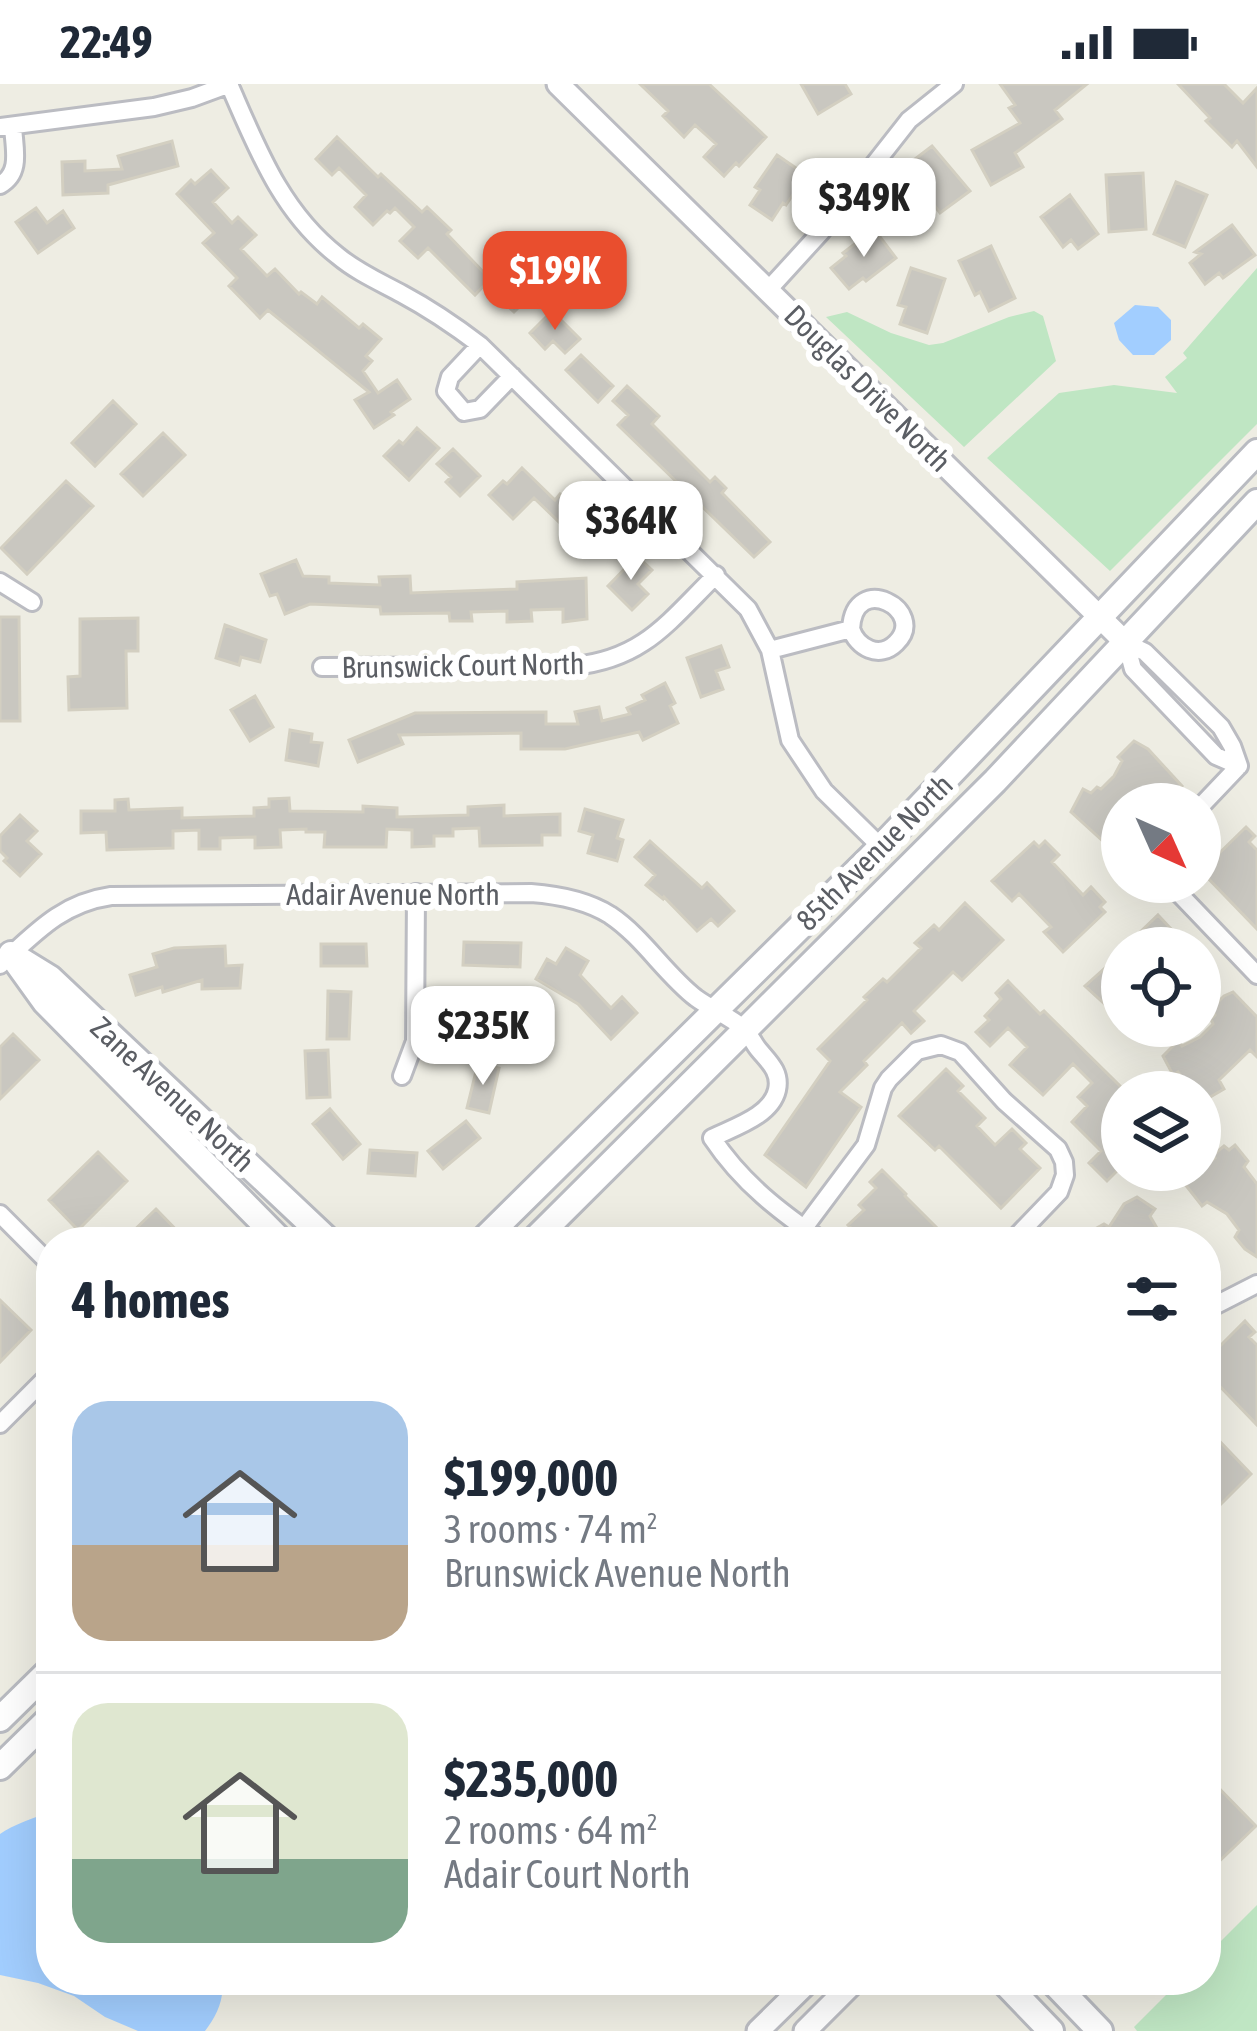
<!DOCTYPE html>
<html lang="en">
<head>
<meta charset="utf-8">
<style>
  :root { --surface:#fff; --page:#f2f2f3; --text:#1f2937; --muted:#747a83; --line:#e0e1e3; --accent:#e94e2e }
  body { margin:0; font-family:"Asap Condensed",sans-serif; background:var(--page); color:var(--text); height:100vh; display:flex; flex-direction:column; font-size:45px; white-space:nowrap }
  * { box-sizing:border-box; margin:0 }
  p { font-size:39px; color:var(--muted) }
  .icon { flex:none; width:66px; height:66px; fill:none; stroke:currentColor; stroke-width:2; stroke-linecap:round; stroke-linejoin:round }
  .map { position:relative; flex:1; overflow:hidden }
  .side { position:absolute; left:36px; top:1143px; width:1185px; height:768px; display:flex; flex-direction:column; background:var(--surface); border-radius:48px; box-shadow:0 12px 48px #0002 }
  .side>* { flex:none }
  .needle { width:78px; rotate:135deg }
  .tools { position:absolute; left:1101px; top:699px; display:grid; gap:24px }
  .tools a { display:grid; place-items:center; width:120px; height:120px; border-radius:50%; background:var(--surface); box-shadow:0 12px 48px #0002; font-size:60px }
  .price { position:absolute; translate:-50% -102px; padding:0 27px; border-radius:24px; background:#fff; color:#222; font-size:39px; line-height:78px; filter:drop-shadow(0 3px 6px #0008) }
  .price::after { content:''; position:absolute; left:50%; top:72px; width:36px; height:27px; margin-left:-18px; background:inherit; clip-path:polygon(0 0,100% 0,50% 100%) }
  .price.selected { background:var(--accent); color:#fff }
  ul { padding:0; list-style:none }
  li { display:flex; align-items:center; gap:36px; height:300px; padding:0 36px }
  li+li { border-top:3px solid var(--line) }
  li span { display:grid; place-items:center; flex:none; width:336px; height:240px; border-radius:36px; color:#555 }
  li>.icon { margin-inline-start:auto }
  span .icon { width:144px; height:144px; fill:#fffc; stroke-width:1 }
  li b { font-size:51px }
  h2 { display:flex; justify-content:space-between; align-items:center; height:144px; padding:0 36px; font-size:51px }
  .status { display:flex; justify-content:space-between; align-items:center; height:84px; padding:0 60px; background:var(--surface); direction:ltr }
  .status svg { height:33px; fill:currentColor }
  .map>svg:first-child { display:block }
  .green { fill:#bfe6c3 }
  .water { fill:#a2ceff }
  .building { fill:#c9c7c0; stroke:#d3cfc1; stroke-width:3 }
  .lines { fill:none; stroke-linecap:round; stroke-linejoin:round }
  .minor-casing { stroke:#bbbcc2; stroke-width:22 }
  .tertiary-casing { stroke:#bbbcc2; stroke-width:27 }
  .secondary-casing { stroke:#b9bbc1; stroke-width:30 }
  .minor { stroke:#fff; stroke-width:16 }
  .tertiary { stroke:#fff; stroke-width:21 }
  .secondary { stroke:#fff; stroke-width:24 }
  .labels { text-anchor:middle; dominant-baseline:central; stroke-width:12; stroke-linejoin:round; paint-order:stroke }
  .street-label { font-size:30px; fill:#5b5e64; stroke:#fff }
</style>
</head>
<body>
<div class="status"><b>22:49</b><svg viewBox="0 0 49 12"><path d="M0 12V9h3v3zM5 12V6h3v6zM10 12V3h3v9zM15 12V0h3v12zM26 1h20v11H26zM47 4h2v5h-2z"/></svg></div>
<div class="map">
<svg width="1257" height="1947" viewBox="0 0 1257 1947">
  <rect width="100%" height="100%" fill="#eeede3"/>
  <!-- green -->
  <path class="green" d="M1257,184V340L1110,487L987,374L1059,309L1114,301L1177,309L1165,293L1187,274L1183,269Z
    M1034,227L1043,232L1056,277L964,363L826,233L847,228L891,249L929,261L943,259L1009,233Z
    M1257,1821V1947H1137L1134,1943L1181,1896H1206V1872Z"/>
  <!-- water -->
  <path class="water" d="M1135,221L1158,223L1171,236V256L1154,271H1133L1119,256L1114,239Z
    M51,1728V1896H221C226,1913 216,1933 205,1947H138L105,1933L74,1912L38,1899L0,1891V1750C12,1741 36,1733 51,1728Z"/>
  <!-- building -->
  <path class="building" d="M640,0H709L766,53L739,82L736,79L724,92L704,73L716,60L695,41L684,53L663,32L668,27Z
    M801,0H845L851,10L818,30Z
    M1000,0H1087L1055,26L1062,35L1015,69L1023,83L991,101L972,66L1020,39L1009,24L1015,21Z
    M1178,0H1224L1243,19L1257,4V83L1237,57L1232,63L1206,37L1210,34Z
    M337,53L378,93L381,90L422,128L427,123L451,146L447,150L490,195L475,211L428,164L418,174L400,157L414,143L395,124L390,129L387,127L373,141L355,123L366,111L339,84L332,91L316,75Z
    M172,57L178,82L108,101V109L63,111L62,78L85,77V87L122,85L118,72Z
    M932,62L970,107L940,129L917,98L923,93L911,78Z
    M777,71L806,91L786,121L783,119L772,136L750,121L760,106L755,103Z
    M211,86L228,104L213,118L232,139L238,133L256,151L241,165L267,192L275,185L299,210L301,208L317,220L322,213L359,244L363,240L381,255L366,272L372,277L363,287L378,309L397,296L410,315L391,328L394,331L374,344L355,316L369,308L268,226L260,234L229,202L237,194L203,159L214,149L177,110L191,96L195,100Z
    M1143,89L1146,145L1109,148L1106,91Z
    M1176,98L1207,111L1185,163L1154,150Z
    M1070,111L1098,150L1078,165L1071,156L1063,163L1041,133Z
    M36,124L47,139L63,127L74,144L38,169L16,138Z
    M1232,141L1255,171L1223,194L1219,189L1205,200L1190,179L1201,170L1195,168Z
    M874,145L896,174L866,197L863,194L849,205L831,184L846,172L843,169Z
    M991,162L1015,214L989,227L980,208L975,211L959,177Z
    M911,184L945,195L927,249L900,240L906,223L898,221Z
    M513,194L531,211L514,228L497,212Z
    M552,227L580,255L565,269L553,257L545,265L530,249Z
    M581,271L613,302L598,318L566,286Z
    M627,302L659,332L652,340L710,398L715,393L726,404L722,409L770,458L754,473L618,341L628,331L613,317Z
    M113,317L136,340L95,382L72,359Z
    M417,344L439,364L409,396L384,372L399,357L403,360Z
    M163,349L185,371L143,412L121,390Z
    M453,365L480,392L460,412L446,398L451,393L437,380Z
    M522,384L555,416L560,410L597,446L583,461L534,414L513,435L489,411L503,397L507,400Z
    M66,397L93,422L27,490L1,464Z
    M637,472L652,486L638,500L648,510L632,526L608,502Z
    M296,476L303,492L329,493V499L380,501L379,493L410,492L411,509L517,505V498L586,494L587,535L563,538V525L531,526L532,537L507,538V527L471,528L472,537H450L449,529L381,530L380,523L310,520L285,530L277,510L270,512L261,490Z
    M0,533H19L20,637H0Z
    M138,534V567H126L127,624L69,626L68,593L80,592V535Z
    M225,541L266,556L260,578L241,573L239,581L216,574Z
    M721,562L729,583L716,587L723,605L701,613L687,574Z
    M665,599L675,619L670,622L678,639L643,656L639,648L565,665H521V649L399,651L403,660L358,678L349,656L415,629L546,628V640H578L575,628L599,623L602,637L630,630L627,624L645,616L642,611Z
    M255,612L273,643L250,657L231,626Z
    M290,646L312,650L311,658L322,659L318,682L286,676Z
    M1134,657L1148,665L1182,702L1165,719L1154,713L1148,720H1122V768L1105,759L1071,728L1083,705L1091,709L1097,703L1101,705L1114,692L1122,677L1118,673Z
    M289,714L290,727L363,728V722L397,724V733L468,731V723L504,721V732L560,730V751H542V761L480,762L479,744L453,745V752H434V762L412,763V746L387,745L386,763H324L325,748H306V745L280,746L281,763L255,764V753L220,754V765H199V746L173,747V764L107,766L106,748L81,749V727H115V716L128,715L129,726L182,724V734L254,732V724L269,723V715Z
    M585,725L623,736L617,754L623,756L617,777L588,769L593,751L579,747Z
    M20,731L37,747L27,757L41,770L20,792L4,777L7,774L0,767V752Z
    M1246,743L1255,752L1249,758L1257,766V845L1201,787Z
    M650,757L702,804L707,799L734,827L718,842L711,835L697,847L664,813L663,815L646,801L655,791L635,773Z
    M1045,757L1059,771L1052,778L1083,811L1091,803L1105,818L1100,823L1105,828L1063,868L1044,848L1051,843L1019,810L1012,817L992,797L1034,758L1039,763Z
    M965,819L1003,856L962,896L953,888L914,927L924,937L911,949L902,939L864,977L867,981L840,1008L861,1023L806,1103L765,1071L830,977L818,965L867,916L864,913L883,895L887,898L921,864L915,859L934,841L939,846Z
    M1158,831L1189,864H1147L1136,852Z
    M464,858L521,859L520,883L463,881Z
    M321,860H366L367,882H321Z
    M225,862L226,882L242,881L240,904L202,905V896L163,908L162,903L136,911L130,891L157,883L153,870L174,864Z
    M566,864L588,877L580,891L611,924L622,913L637,929L611,955L578,920L536,895L547,875L556,880Z
    M1122,877V936L1085,902L1105,884L1109,888Z
    M1008,897L1040,930L1044,927L1122,1004V1082L1107,1097L1089,1079L1101,1067L1072,1038L1087,1022L1078,1013L1092,999L1073,980L1043,1011L1010,981L1027,963L1008,944L990,962L976,948L989,936L985,932L1001,915L996,909Z
    M328,907L351,908L349,955H327Z
    M1233,908L1257,933V973L1250,966L1219,996L1224,1005L1200,1019V1008H1193L1178,988L1173,991L1163,972L1178,957L1182,962L1200,953L1213,940L1211,935L1215,931L1212,924L1224,912Z
    M486,918L487,964H465L464,919Z
    M13,950L39,976L0,1015V963Z
    M328,966L330,1013L307,1014L305,967Z
    M478,979L499,984L489,1029L467,1024Z
    M946,985L963,1002L958,1007L985,1034L977,1042L995,1061L1012,1045L1026,1059L1020,1065L1040,1084L1001,1124L939,1062L935,1066L899,1032Z
    M330,1025L360,1060L343,1075L313,1040Z
    M466,1037L480,1054L443,1085L428,1067Z
    M1235,1061L1248,1077L1244,1083L1257,1100V1173L1245,1165L1235,1153L1239,1146L1227,1130L1207,1118L1202,1122L1184,1099L1215,1074L1213,1071L1224,1062L1229,1066Z
    M370,1066L417,1069L415,1092L368,1089Z
    M98,1068L127,1097L78,1146L49,1116Z
    M882,1086L906,1110L905,1112L951,1158H865L848,1141L864,1126L859,1121L876,1104L870,1098Z
    M1137,1113L1155,1125L1150,1132L1165,1158H1100L1093,1146L1104,1140L1109,1143L1124,1120Z
    M156,1125L188,1158H122Z
    M0,1216L31,1246L0,1278Z
    M1245,1237L1255,1248L1249,1253L1257,1261V1341L1206,1288V1276Z
    M1206,1343L1251,1390L1206,1435Z
    M1206,1691L1256,1742L1206,1790Z"/>
  <g class="lines">
    <defs>
      <path id="minor" d="M229,0C257,64 281,128 338,172C357,188 380,198 402,210C430,225 455,242 480,261L748,525L770,566L790,656L824,707L881,763
        M0,43L154,23L192,14L230,0
        M0,101C22,89 14,64 13,42
        M768,206L821,148L909,36L954,0
        M480,261L450,293L446,307L464,328L480,325L512,292
        M0,498L32,518
        M1126,559L1133,585L1216,672L1239,682
        M1126,559L1145,568L1221,643L1232,662L1239,682
        M770,566L851,545C857,563 879,576 896,559C929,527 854,486 851,545
        M322,583L574,582C644,575 669,537 716,491
        M1200,723L1239,682
        M1168,798L1257,891
        M0,881C36,848 62,819 111,812L531,809C558,811 586,816 610,831C643,853 665,890 696,914C711,925 729,932 743,944C750,950 753,959 759,966C769,978 781,988 777,1006C771,1032 734,1043 712,1054C742,1099 780,1128 824,1158
        M402,992L415,957L416,809
        M0,1130L51,1181
        M804,1144L866,1061L883,1004L889,995L917,967L941,961L960,968L1004,1017L1058,1065L1064,1078L1065,1091L1059,1108L1011,1158
        M1206,1226L1257,1200
        M0,1340L51,1289"/>
      <path id="tertiary" d="M558,0L1126,559
        M758,1947L810,1896
        M805,1947L856,1896"/>
      <path id="secondary" d="M11,870L50,894L330,1158
        M17,879L45,918L282,1158
        M481,1158L881,763L1257,368
        M532,1158L995,697L1257,418
        M0,1635L51,1585
        M0,1683L51,1633
        M1002,1896L1051,1947
        M1051,1896L1100,1947"/>
    </defs>
    <!-- minor casing -->
    <use href="#minor" class="minor-casing"/>
    <!-- tertiary casing -->
    <use href="#tertiary" class="tertiary-casing"/>
    <!-- secondary casing -->
    <use href="#secondary" class="secondary-casing"/>
    <!-- minor -->
    <use href="#minor" class="minor"/>
    <!-- tertiary -->
    <use href="#tertiary" class="tertiary"/>
    <!-- secondary -->
    <use href="#secondary" class="secondary"/>
  </g>
  <g class="labels">
    <!-- street labels -->
    <g class="street-label">
      <text transform="translate(868 304) rotate(45)">Douglas Drive North</text>
      <text transform="translate(463 581) rotate(-1)">Brunswick Court North</text>
      <text transform="translate(874 768) rotate(-45)">85th Avenue North</text>
      <text x="393" y="810">Adair Avenue North</text>
      <text transform="translate(173 1010) rotate(43)">Zane Avenue North</text>
    </g>
  </g>
</svg>
<div class="tools">
<a><svg class="needle" viewBox="-14 -14 28 28"><path d="M0-13l5 13h-10z" fill="#e53935"/><path d="M0 13l5-13h-10z" fill="#747a83"/></svg></a>
<a><svg class="icon" aria-label="locate" viewBox="0 0 24 24"><circle cx="12" cy="12" r="6"/><path d="M12 2v4M12 18v4M2 12h4M18 12h4"/></svg></a>
<a><svg class="icon" aria-label="layers" viewBox="0 0 24 24"><path d="M12 4l9 5-9 5-9-5zM3 14l9 5 9-5"/></svg></a>
</div>
<b class="price" style="left:864px;top:176px">$349K</b>
<b class="price selected" style="left:555px;top:249px">$199K</b>
<b class="price" style="left:631px;top:499px">$364K</b>
<b class="price" style="left:483px;top:1004px">$235K</b>
<section class="side">
<h2>4 homes<svg class="icon" aria-label="filters" viewBox="0 0 24 24"><path d="M4 7h16M4 17h16"/><circle cx="9" cy="7" r="2"/><circle cx="15" cy="17" r="2"/></svg></h2>
<ul>
<li><span style="background:linear-gradient(#a9c7e8 60%,#b9a48a 0)"><svg class="icon" aria-label="home" viewBox="0 0 24 24"><path d="M3 11l9-7 9 7M6 9v11h12V9"/></svg></span><div><b>$199,000</b><p>3 rooms · 74 m²</p><p>Brunswick Avenue North</p></div></li>
<li><span style="background:linear-gradient(#dfe7d0 65%,#7fa58c 0)"><svg class="icon" aria-label="home" viewBox="0 0 24 24"><path d="M3 11l9-7 9 7M6 9v11h12V9"/></svg></span><div><b>$235,000</b><p>2 rooms · 64 m²</p><p>Adair Court North</p></div></li>
</ul>
</section>
</div>
</body>
</html>
